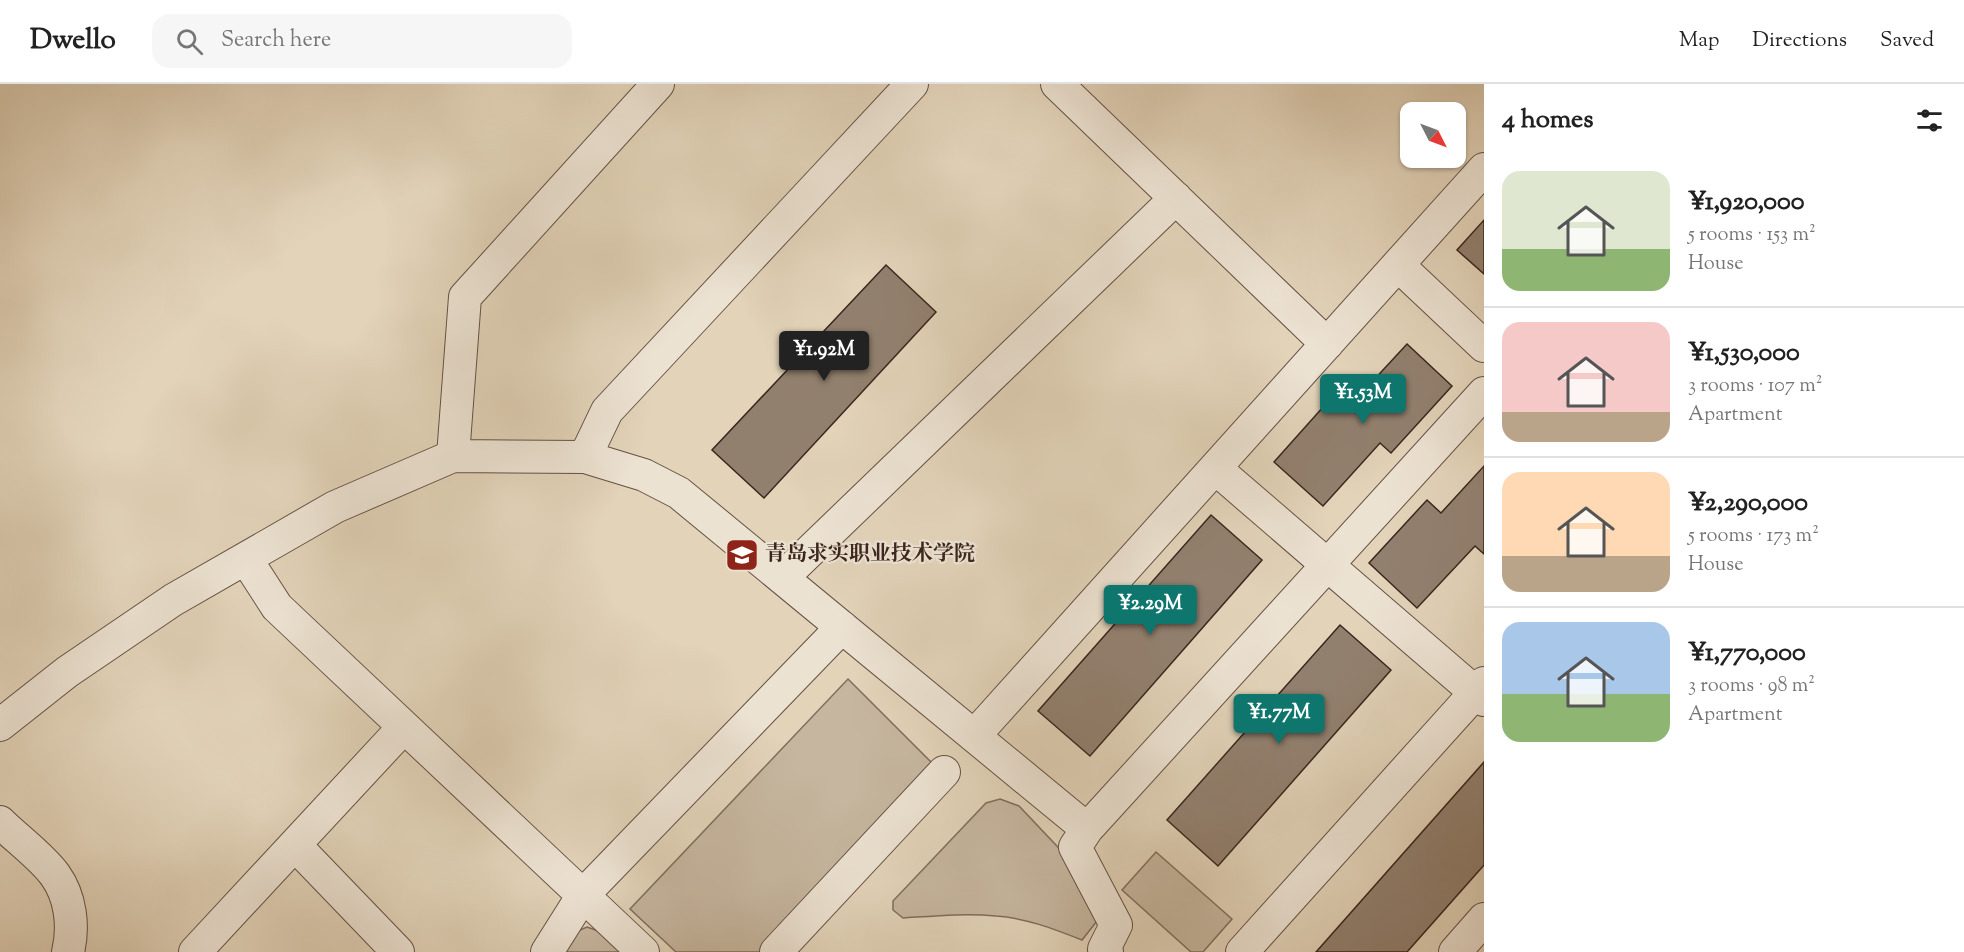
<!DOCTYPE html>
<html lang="en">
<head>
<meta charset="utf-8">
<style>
  :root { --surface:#fff; --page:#f6f6f6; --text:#222; --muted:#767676; --line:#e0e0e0; --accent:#0f766e }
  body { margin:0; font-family:"Sorts Mill Goudy","Noto Serif SC",serif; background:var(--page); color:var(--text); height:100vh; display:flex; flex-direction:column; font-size:22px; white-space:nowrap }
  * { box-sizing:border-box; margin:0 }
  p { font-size:20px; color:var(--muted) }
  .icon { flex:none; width:33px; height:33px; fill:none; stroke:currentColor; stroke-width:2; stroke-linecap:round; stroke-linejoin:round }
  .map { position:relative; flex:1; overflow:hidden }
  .drawer { display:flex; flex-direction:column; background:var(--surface); width:480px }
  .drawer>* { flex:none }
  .needle { width:39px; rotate:132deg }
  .tools { position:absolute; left:1400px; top:18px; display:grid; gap:12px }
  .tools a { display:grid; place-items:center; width:66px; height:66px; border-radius:12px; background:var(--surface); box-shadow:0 2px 4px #0004; font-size:30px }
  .price { position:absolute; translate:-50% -51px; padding:0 14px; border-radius:6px; background:var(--accent); color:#fff; font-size:20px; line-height:39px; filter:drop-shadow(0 2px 3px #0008) }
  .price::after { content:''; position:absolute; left:50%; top:36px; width:18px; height:14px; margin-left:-9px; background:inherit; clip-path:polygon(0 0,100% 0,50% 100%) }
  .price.current { background:#222; color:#fff }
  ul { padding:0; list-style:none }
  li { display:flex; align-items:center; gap:18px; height:150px; padding:0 18px }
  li+li { border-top:2px solid var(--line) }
  li span { display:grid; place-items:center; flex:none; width:168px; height:120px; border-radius:18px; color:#555 }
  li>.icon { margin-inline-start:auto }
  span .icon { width:72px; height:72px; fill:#fffc; stroke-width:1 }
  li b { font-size:26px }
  h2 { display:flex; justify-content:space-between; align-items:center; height:72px; padding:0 18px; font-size:26px }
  header { display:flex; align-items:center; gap:36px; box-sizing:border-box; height:84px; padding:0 30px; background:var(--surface); border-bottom:2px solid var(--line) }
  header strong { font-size:28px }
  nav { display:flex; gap:33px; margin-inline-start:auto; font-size:21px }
  .search { width:420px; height:54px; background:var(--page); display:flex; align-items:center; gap:15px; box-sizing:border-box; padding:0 21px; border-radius:18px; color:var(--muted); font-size:22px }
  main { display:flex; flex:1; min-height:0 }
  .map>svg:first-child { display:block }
  .green { fill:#c6b69f; stroke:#806e5e; stroke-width:1.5 }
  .building { fill:#92806f; stroke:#3b261e; stroke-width:1.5 }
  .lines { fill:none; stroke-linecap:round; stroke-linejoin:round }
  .minor-casing { stroke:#655145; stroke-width:34 }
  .minor { stroke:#ece2d2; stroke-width:32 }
  .labels { text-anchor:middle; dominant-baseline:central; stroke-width:4.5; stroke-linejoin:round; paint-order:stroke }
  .poi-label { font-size:21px; font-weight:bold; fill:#3b261e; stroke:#ece2d2; text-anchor:start }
</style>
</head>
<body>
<header>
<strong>Dwello</strong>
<div class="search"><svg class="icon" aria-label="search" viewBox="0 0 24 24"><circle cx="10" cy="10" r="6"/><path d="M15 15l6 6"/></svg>Search here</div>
<nav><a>Map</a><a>Directions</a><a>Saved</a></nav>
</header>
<main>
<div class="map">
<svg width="1484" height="868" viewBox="0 0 1484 868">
  <rect width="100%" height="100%" fill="#e2d3b9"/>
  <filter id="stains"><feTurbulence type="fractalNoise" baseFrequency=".00333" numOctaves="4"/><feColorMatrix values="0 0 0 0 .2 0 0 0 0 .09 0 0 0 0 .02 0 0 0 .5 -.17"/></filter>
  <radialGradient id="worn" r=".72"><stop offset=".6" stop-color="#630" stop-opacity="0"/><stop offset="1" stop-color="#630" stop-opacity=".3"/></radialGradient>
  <!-- green -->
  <path class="green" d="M848,595L936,683L763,868H676L630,825Z
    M1000,715L1019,722L1071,777L1101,832L1082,856C1054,845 1026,834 996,832C965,829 934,832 903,834L893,826V817L986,719Z
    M1156,768L1232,835L1203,868H1191L1122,806Z
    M587,843L601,848L623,868H562L573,849Z"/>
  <!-- building -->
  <path class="building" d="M1484,136V190L1457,166Z
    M886,181L936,228L764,414L712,366Z
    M1407,260L1452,302L1391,369L1380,359L1323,422L1274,378L1332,313L1346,326Z
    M1484,382V470L1475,462L1417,524L1369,479L1427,416L1441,429Z
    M1211,431L1262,476L1090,672L1038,627Z
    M1340,541L1391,586L1218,782L1167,736Z
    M1484,678V781L1407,868H1316Z"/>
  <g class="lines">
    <defs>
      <path id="minor" d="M1057,0L1327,260
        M1398,181L1484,262
        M453,372L465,213L658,0
        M585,373L607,327L912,0
        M1215,384L1484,616
        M246,475L277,523L643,868
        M782,494L1176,114
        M0,641L67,588L173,516L335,423L453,372L585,373L644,391L679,409L1087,745
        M974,652L1484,85
        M0,738C16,754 42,773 55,791C71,813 74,843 68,868
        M295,761L398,868
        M195,868L404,643
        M547,868L583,811L842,543
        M776,868L944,688
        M1107,868L1104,865L1116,841L1075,763L1087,745L1484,309
        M1242,868L1484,599
        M1455,868L1484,835"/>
    </defs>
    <!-- minor casing -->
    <use href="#minor" class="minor-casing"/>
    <!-- minor -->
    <use href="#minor" class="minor"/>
  </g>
  <!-- icons -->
  <defs>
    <symbol id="university-square" viewBox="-11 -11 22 22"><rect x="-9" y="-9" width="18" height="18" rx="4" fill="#8f2418" stroke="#ece2d2"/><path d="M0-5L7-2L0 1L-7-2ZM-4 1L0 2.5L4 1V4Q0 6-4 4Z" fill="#fff"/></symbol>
  </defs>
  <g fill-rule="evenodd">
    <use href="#university-square" x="723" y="452" width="38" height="38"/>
  </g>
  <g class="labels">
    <!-- poi labels -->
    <g class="poi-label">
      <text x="765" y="471">青岛求实职业技术学院</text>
    </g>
  </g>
  <rect width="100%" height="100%" filter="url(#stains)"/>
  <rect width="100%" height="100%" fill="url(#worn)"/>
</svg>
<div class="tools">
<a><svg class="needle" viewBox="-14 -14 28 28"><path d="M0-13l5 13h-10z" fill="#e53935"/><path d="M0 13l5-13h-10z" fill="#767676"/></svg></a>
</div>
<b class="price current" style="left:824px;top:298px">¥1.92M</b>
<b class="price" style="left:1363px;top:341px">¥1.53M</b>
<b class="price" style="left:1150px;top:552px">¥2.29M</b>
<b class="price" style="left:1279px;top:661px">¥1.77M</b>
</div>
<section class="drawer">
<h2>4 homes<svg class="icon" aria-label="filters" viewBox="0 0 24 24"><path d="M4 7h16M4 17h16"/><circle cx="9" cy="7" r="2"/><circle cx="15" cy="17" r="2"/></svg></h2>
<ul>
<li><span style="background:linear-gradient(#dfe7d0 65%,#8fb573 0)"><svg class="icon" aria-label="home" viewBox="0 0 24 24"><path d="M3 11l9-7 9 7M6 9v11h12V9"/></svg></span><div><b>¥1,920,000</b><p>5 rooms · 153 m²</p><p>House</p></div></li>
<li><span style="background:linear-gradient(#f6c9c9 75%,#b9a48a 0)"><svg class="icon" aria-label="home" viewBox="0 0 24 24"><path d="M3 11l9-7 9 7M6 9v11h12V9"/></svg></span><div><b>¥1,530,000</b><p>3 rooms · 107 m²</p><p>Apartment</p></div></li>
<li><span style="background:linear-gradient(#ffd9b3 70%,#b9a48a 0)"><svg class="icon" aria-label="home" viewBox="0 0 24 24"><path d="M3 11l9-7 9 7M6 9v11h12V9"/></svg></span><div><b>¥2,290,000</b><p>5 rooms · 173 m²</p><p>House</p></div></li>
<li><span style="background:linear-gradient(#a9c7e8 60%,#8fb573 0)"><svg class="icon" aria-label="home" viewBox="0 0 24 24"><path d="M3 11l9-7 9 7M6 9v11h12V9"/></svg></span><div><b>¥1,770,000</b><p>3 rooms · 98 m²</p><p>Apartment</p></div></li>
</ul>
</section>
</main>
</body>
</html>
